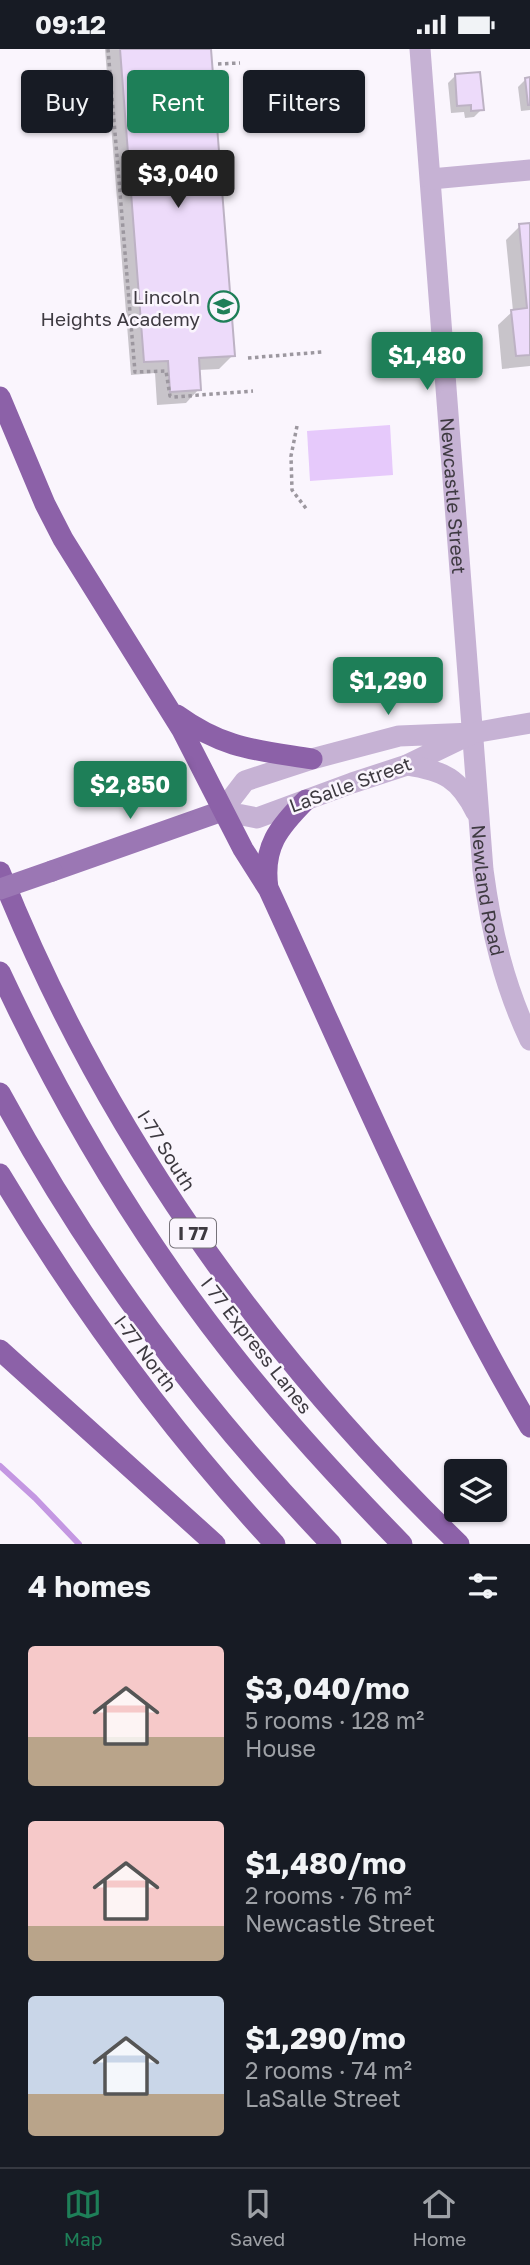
<!DOCTYPE html>
<html lang="en">
<head>
<meta charset="utf-8">
<style>
  :root { --surface:#171b24; --page:#242831; --text:#f1f3f6; --muted:#9ea1a6; --line:#363941; --accent:#1e7f58 }
  body { margin:0; font-family:"Golos Text",sans-serif; background:var(--page); color:var(--text); height:100vh; display:flex; flex-direction:column; font-size:26px; white-space:nowrap }
  * { box-sizing:border-box; margin:0 }
  p { font-size:23px; color:var(--muted) }
  .icon { flex:none; width:38px; height:38px; fill:none; stroke:currentColor; stroke-width:2; stroke-linecap:round; stroke-linejoin:round }
  .map { position:relative; height:1495px; overflow:hidden }
  .sheet { display:flex; flex-direction:column; background:var(--surface); flex:1 }
  .sheet>* { flex:none }
  .top-card { position:absolute; left:21px; top:21px; width:488px; height:63px; display:flex; gap:14px }
  .fabs { position:absolute; left:444px; top:1410px; display:grid; gap:14px }
  .fabs a { display:grid; place-items:center; width:63px; height:63px; border-radius:7px; background:var(--surface); box-shadow:0 2px 5px #0004; font-size:35px }
  .price { position:absolute; translate:-50% -60px; padding:0 16px; border-radius:7px; background:var(--accent); color:#fff; font-size:23px; line-height:46px; filter:drop-shadow(0 2px 4px #0008) }
  .price::after { content:''; position:absolute; left:50%; top:42px; width:21px; height:16px; margin-left:-10px; background:inherit; clip-path:polygon(0 0,100% 0,50% 100%) }
  .price.current { background:#222; color:#fff }
  ul { padding:0; list-style:none }
  li { display:flex; align-items:center; gap:21px; height:175px; padding:0 28px }
  li span { display:grid; place-items:center; flex:none; width:196px; height:140px; border-radius:7px; color:#555 }
  li>.icon { margin-inline-start:auto }
  span .icon { width:84px; height:84px; fill:#fffc; stroke-width:1 }
  li b { font-size:30px }
  h2 { display:flex; justify-content:space-between; align-items:center; height:84px; padding:0 28px; font-size:30px }
  .chip { padding:0 24px; border-radius:7px; background:var(--surface); box-shadow:0 2px 5px #0004; font-size:24px; line-height:63px }
  .chip.current { background:var(--accent); color:#fff }
  .status { display:flex; justify-content:space-between; align-items:center; height:49px; padding:0 35px; background:var(--surface); direction:ltr }
  .status svg { height:19px; fill:currentColor }
  .tabs { display:flex; justify-content:space-around; align-items:center; height:98px; border-top:2px solid var(--line); background:var(--surface); font-size:19px; color:var(--muted) }
  .tabs a { display:grid; justify-items:center; gap:4px }
  .tabs .current { color:var(--accent) }
  .map>svg:first-child { display:block }
  .green { fill:#e6c9fb }
  .shadow { fill:#0003 }
  .lines { fill:none; stroke-linecap:round; stroke-linejoin:round }
  .stream { stroke:#c497e2; stroke-width:6 }
  .building { fill:#eddbfa; stroke:#bdb2c4; stroke-width:2 }
  .path { stroke:#9c979f; stroke-width:3.5; stroke-dasharray:3.5 3.5; stroke-linecap:butt }
  .minor { stroke:#c6b2d4; stroke-width:21 }
  .major { stroke:#9b77b4; stroke-width:21 }
  .highway { stroke:#8c61a8; stroke-width:21 }
  .major-bridge { stroke:#9b77b4; stroke-width:21 }
  .labels { text-anchor:middle; dominant-baseline:central; stroke-width:5; stroke-linejoin:round; paint-order:stroke }
  .shield { fill:#faf5fd; stroke:#767279; stroke-width:2 }
  .shield-label { font-size:18px; font-weight:bold; fill:#3e3a41 }
  .poi-label { font-size:19px; fill:#3e3a41; stroke:#faf5fd; text-anchor:end }
  .street-label { font-size:19px; fill:#3e3a41; stroke:#faf5fd }
</style>
</head>
<body>
<div class="status"><b>09:12</b><svg viewBox="0 0 49 12"><path d="M0 12V9h3v3zM5 12V6h3v6zM10 12V3h3v9zM15 12V0h3v12zM26 1h20v11H26zM47 4h2v5h-2z"/></svg></div>
<div class="map">
<svg width="530" height="1495" viewBox="0 0 530 1495">
  <rect width="100%" height="100%" fill="#faf5fd"/>
  <!-- green -->
  <path class="green" d="M390,376L393,426L310,432L307,382Z"/>
  <!-- shadow -->
  <path class="shadow" d="M105,0H209L233,306L219,320L198,321L199,340L186,354L157,356L155,324L131,326Z
    M455,27L482,60L474,68L465,69L464,63L451,64L448,34Z
    M526,30H530V61L521,62L518,38Z
    M530,176V317L502,320L498,276L513,262L506,191L520,177Z"/>
  <g class="lines">
    <!-- stream -->
    <path class="stream" d="M0,1417L35,1449L79,1495"/>
  </g>
  <!-- building -->
  <path class="building" d="M120,0H211L235,307L199,309L201,341L170,343L168,312L144,313Z
    M480,23L484,61L471,62V56L457,57L455,25Z
    M530,28V56H528L525,29Z
    M530,174V306L516,307L511,261L527,259L519,175Z"/>
  <g class="lines">
    <!-- path -->
    <path class="path" d="M108,0L135,323L166,322L170,347L174,348L253,342
      M218,15L240,14
      M248,309L322,303
      M297,377L291,407L292,441L308,462"/>
    <!-- minor -->
    <g class="minor">
      <path id="s1" d="M420,0L483,821C491,881 504,936 530,991"/>
      <path d="M431,130L530,121"/>
      <path d="M473,684L407,716L352,734L257,769L222,762L245,732L312,710L399,687L473,684L530,674"/>
      <path d="M407,716C444,722 459,729 476,763"/>
    </g>
    <!-- major -->
    <path class="major" d="M52,822L222,762"/>
    <!-- highway -->
    <path class="highway" d="M0,348L45,455L63,490L182,681L243,800L269,841C352,1021 429,1206 530,1378
      M177,666C224,700 256,701 312,710
      M0,823C102,1079 262,1304 459,1495
      M268,839C262,798 279,778 306,751
      M0,923C54,1039 118,1150 193,1253C256,1340 328,1419 402,1495
      M0,1044C92,1214 198,1355 331,1495
      M0,1125C79,1258 170,1381 275,1495
      M0,1301L215,1495"/>
    <!-- major-bridge -->
    <path class="major-bridge" d="M0,840L52,822"/>
  </g>
  <!-- icons -->
  <defs>
    <symbol id="school-ring" viewBox="-11 -11 22 22"><circle r="9.5" fill="#faf5fd" stroke="#1e7f58" stroke-width="1.5"/><path d="M0-5L7-2L0 1L-7-2ZM-4 1L0 2.5L4 1V4Q0 6-4 4Z" fill="#1e7f58"/></symbol>
  </defs>
  <g fill-rule="evenodd">
    <use href="#school-ring" x="206" y="240" width="35" height="35"/>
  </g>
  <g class="labels">
    <!-- shield labels -->
    <rect class="shield" x="170" y="1169.5" width="46" height="29" rx="5"/>
    <g class="shield-label">
      <text x="193" y="1184">I 77</text>
    </g>
    <!-- poi labels -->
    <g class="poi-label">
      <text x="200" y="247">Lincoln<tspan x="200" dy="22">Heights Academy</tspan></text>
    </g>
    <!-- street labels -->
    <g class="street-label">
      <text stroke="none"><textPath href="#s1" startOffset="448">Newcastle Street</textPath></text>
      <text transform="translate(350 735) rotate(-20)">LaSalle Street</text>
      <text stroke="none"><textPath href="#s1" startOffset="844">Newland Road</textPath></text>
      <text transform="translate(167 1101) rotate(58)">I-77 South</text>
      <text transform="translate(257 1296) rotate(52)">I 77 Express Lanes</text>
      <text transform="translate(146 1304) rotate(53)">I-77 North</text>
    </g>
  </g>
</svg>
<div class="fabs">
<a><svg class="icon" aria-label="layers" viewBox="0 0 24 24"><path d="M12 4l9 5-9 5-9-5zM3 14l9 5 9-5"/></svg></a>
</div>
<b class="price current" style="left:178px;top:161px">$3,040</b>
<b class="price" style="left:427px;top:343px">$1,480</b>
<b class="price" style="left:388px;top:668px">$1,290</b>
<b class="price" style="left:130px;top:772px">$2,850</b>
<div class="top-card">
<a class="chip">Buy</a>
<a class="chip current">Rent</a>
<a class="chip">Filters</a>
</div>
</div>
<section class="sheet">
<h2>4 homes<svg class="icon" aria-label="filters" viewBox="0 0 24 24"><path d="M4 7h16M4 17h16"/><circle cx="9" cy="7" r="2"/><circle cx="15" cy="17" r="2"/></svg></h2>
<ul>
<li><span style="background:linear-gradient(#f6c9c9 65%,#b9a48a 0)"><svg class="icon" aria-label="home" viewBox="0 0 24 24"><path d="M3 11l9-7 9 7M6 9v11h12V9"/></svg></span><div><b>$3,040/mo</b><p>5 rooms · 128 m²</p><p>House</p></div></li>
<li><span style="background:linear-gradient(#f6c9c9 75%,#b9a48a 0)"><svg class="icon" aria-label="home" viewBox="0 0 24 24"><path d="M3 11l9-7 9 7M6 9v11h12V9"/></svg></span><div><b>$1,480/mo</b><p>2 rooms · 76 m²</p><p>Newcastle Street</p></div></li>
<li><span style="background:linear-gradient(#c9d6e8 70%,#b9a48a 0)"><svg class="icon" aria-label="home" viewBox="0 0 24 24"><path d="M3 11l9-7 9 7M6 9v11h12V9"/></svg></span><div><b>$1,290/mo</b><p>2 rooms · 74 m²</p><p>LaSalle Street</p></div></li>
</ul>
</section>
<nav class="tabs">
<a class="current"><svg class="icon" aria-label="map" viewBox="0 0 24 24"><path d="M3 6l6-2 6 2 6-2v14l-6 2-6-2-6 2zM9 4v14M15 6v14"/></svg>Map</a>
<a><svg class="icon" aria-label="saved" viewBox="0 0 24 24"><path d="M7 4h10v16l-5-4-5 4z"/></svg>Saved</a>
<a><svg class="icon" aria-label="home" viewBox="0 0 24 24"><path d="M3 11l9-7 9 7M6 9v11h12V9"/></svg>Home</a>
</nav>
</body>
</html>
